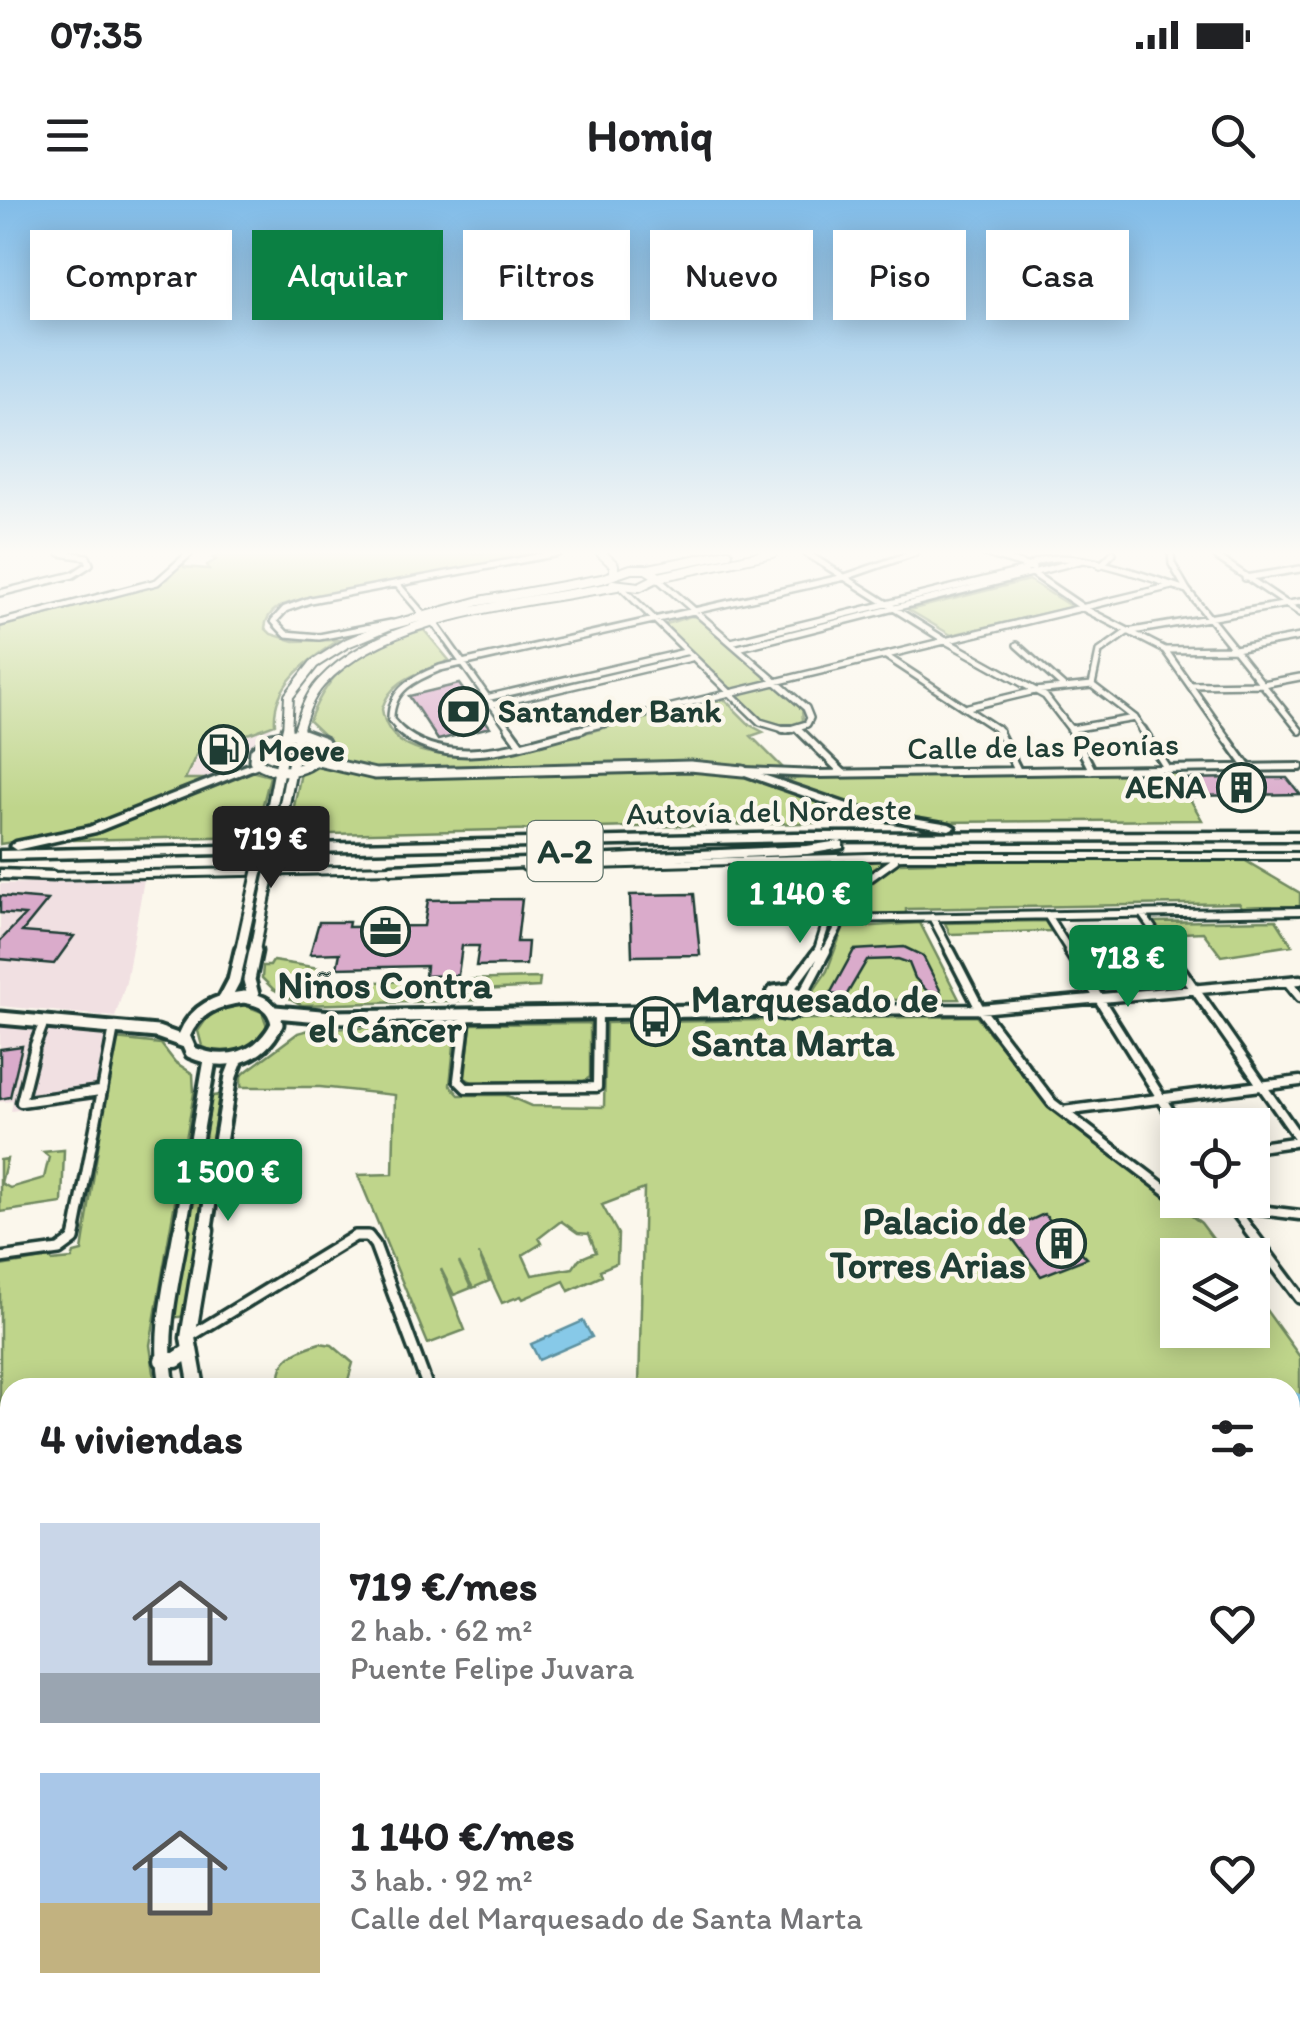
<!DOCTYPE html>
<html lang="es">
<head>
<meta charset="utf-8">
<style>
  :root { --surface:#fff; --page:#f6f6f6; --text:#202124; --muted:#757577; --accent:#0b8043 }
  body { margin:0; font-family:Itim,sans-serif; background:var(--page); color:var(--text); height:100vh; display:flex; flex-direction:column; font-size:38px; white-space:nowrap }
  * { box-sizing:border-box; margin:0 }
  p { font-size:32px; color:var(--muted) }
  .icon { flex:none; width:55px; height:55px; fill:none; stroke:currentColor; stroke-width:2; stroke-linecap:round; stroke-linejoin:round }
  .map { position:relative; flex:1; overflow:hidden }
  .sheet { position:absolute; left:0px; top:1178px; width:1300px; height:642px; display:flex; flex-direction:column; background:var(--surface); border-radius:30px 30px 0 0; box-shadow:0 5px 25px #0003 }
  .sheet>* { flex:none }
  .guide { position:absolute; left:30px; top:30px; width:1240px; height:90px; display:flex; gap:20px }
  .buttons { position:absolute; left:1160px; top:908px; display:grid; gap:20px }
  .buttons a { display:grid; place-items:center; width:110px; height:110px; border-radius:0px; background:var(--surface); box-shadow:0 5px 25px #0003; font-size:50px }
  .price { position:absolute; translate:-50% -85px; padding:0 22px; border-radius:10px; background:var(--accent); color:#fff; font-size:32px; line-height:65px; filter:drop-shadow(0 2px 5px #0008) }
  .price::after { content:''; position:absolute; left:50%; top:60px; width:30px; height:22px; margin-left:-15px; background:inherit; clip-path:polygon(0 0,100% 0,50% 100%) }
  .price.selected { background:#222; color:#fff }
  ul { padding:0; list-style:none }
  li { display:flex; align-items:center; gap:30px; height:250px; padding:0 40px }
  li span { display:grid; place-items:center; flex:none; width:280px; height:200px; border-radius:0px; color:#555 }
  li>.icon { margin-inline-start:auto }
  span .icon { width:120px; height:120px; fill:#fffc; stroke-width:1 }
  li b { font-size:42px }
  h2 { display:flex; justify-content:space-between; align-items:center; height:120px; padding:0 40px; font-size:42px }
  .tag { padding:0 35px; border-radius:0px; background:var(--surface); box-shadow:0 5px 25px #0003; font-size:35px; line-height:90px }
  .tag.selected { background:var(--accent); color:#fff }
  .status { display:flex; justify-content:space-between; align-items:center; height:70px; padding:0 50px; background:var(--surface); direction:ltr }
  .status svg { height:28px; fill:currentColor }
  header { display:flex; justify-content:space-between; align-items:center; height:130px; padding:0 40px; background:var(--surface); font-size:45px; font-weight:700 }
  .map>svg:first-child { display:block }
  .built { fill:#f1e0e2 }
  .green { fill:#bfd58b; stroke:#6f8960; stroke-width:2.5; fill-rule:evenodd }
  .water { fill:#87c9e8; stroke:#5d91a0; stroke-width:2.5 }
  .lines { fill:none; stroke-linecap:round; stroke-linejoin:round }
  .canal { stroke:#87c9e8; stroke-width:12 }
  .building { fill:#daabcb; stroke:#1f3d34; stroke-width:2.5 }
  .street-far4-casing { stroke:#1f3d34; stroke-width:10 }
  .street-far3-casing { stroke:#1f3d34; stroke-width:12 }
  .street-far2-casing { stroke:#1f3d34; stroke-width:15 }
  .street-far1-casing { stroke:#1f3d34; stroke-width:16 }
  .street-casing { stroke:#1f3d34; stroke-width:19 }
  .secondary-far4-casing { stroke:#1f3d34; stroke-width:12 }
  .secondary-far3-casing { stroke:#1f3d34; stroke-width:15 }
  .secondary-far2-casing { stroke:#1f3d34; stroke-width:19 }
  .secondary-far1-casing { stroke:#1f3d34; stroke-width:21 }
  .secondary-casing { stroke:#1f3d34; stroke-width:25 }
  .primary-casing { stroke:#1f3d34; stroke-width:8 }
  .highway-casing { stroke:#1f3d34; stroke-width:7 }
  .street-far4 { stroke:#fbf7ec; stroke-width:5 }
  .street-far3 { stroke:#fbf7ec; stroke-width:6 }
  .street-far2 { stroke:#fbf7ec; stroke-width:8 }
  .street-far1 { stroke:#fbf7ec; stroke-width:9 }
  .street { stroke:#fbf7ec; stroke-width:11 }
  .secondary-far4 { stroke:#fbf7ec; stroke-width:8 }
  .secondary-far3 { stroke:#fbf7ec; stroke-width:9 }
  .secondary-far2 { stroke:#fbf7ec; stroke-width:11 }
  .secondary-far1 { stroke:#fbf7ec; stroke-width:14 }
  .secondary { stroke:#fbf7ec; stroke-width:18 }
  .primary { fill:#fbf7ec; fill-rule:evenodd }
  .highway { fill:#fbf7ec; fill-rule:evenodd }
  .secondary-bridge-casing { stroke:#1f3d34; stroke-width:15; stroke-linecap:butt }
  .secondary-bridge { stroke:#fbf7ec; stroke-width:9 }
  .labels { text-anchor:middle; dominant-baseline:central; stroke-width:9; stroke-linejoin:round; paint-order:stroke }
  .far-poi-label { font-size:32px; font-weight:bold; fill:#1f3d34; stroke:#fbf7ec; text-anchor:start }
  .far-street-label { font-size:32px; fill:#1f3d34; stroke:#fbf7ec }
  .shield { fill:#fbf7ec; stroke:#61756b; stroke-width:2.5 }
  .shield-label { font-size:35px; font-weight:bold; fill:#1f3d34 }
  .poi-label { font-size:38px; font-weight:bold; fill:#1f3d34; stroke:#fbf7ec }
</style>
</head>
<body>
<div class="status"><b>07:35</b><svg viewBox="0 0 49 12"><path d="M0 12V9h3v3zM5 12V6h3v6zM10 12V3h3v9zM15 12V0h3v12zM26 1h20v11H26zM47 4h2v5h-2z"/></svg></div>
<header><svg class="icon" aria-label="menu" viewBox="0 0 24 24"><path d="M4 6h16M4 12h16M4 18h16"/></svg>Homiq<svg class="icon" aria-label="search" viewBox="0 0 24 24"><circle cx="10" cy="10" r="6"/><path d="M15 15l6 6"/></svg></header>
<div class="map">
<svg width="1300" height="1819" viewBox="0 0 1300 1819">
  <rect width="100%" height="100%" fill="#fbf7ec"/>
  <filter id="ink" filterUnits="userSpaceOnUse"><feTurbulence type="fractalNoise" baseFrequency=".01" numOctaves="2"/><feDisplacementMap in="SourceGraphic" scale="20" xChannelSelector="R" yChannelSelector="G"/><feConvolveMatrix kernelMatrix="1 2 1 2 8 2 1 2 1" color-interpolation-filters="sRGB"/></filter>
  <g filter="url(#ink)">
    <!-- built -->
    <path class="built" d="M276,524L247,548L243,565L210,578H187L203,542L251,534Z
      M144,679L126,782L115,817L0,806V684Z
      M0,825L105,835L93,900L11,911L13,901L0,902Z
      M10,1509V1810H264L248,1819H0V1571Z"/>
    <!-- green -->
    <path class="green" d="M222,353H540L308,398C290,402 267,406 265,428L271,434L294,441L339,440C309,460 272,483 275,524L251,533L202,542L185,579H209L76,632L0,644V427L149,387L168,379L185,359L184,367L209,369L207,365L216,360L213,358Z
      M1029,380L1072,407L951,435L909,410Z
      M691,416L697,417L802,509L803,521L784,527L764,522L663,425Z
      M424,430L449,460C423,473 391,477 382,509C394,592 554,540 604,528C644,519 684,509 724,499L750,525L763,532L751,536L785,570L709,562L369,570L325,560L329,540L309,521C331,464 366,445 424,430Z
      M316,564L373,576L704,569L734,572L772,582L809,577L1175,573L1202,620L807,623L288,635L302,568Z
      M251,571L270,576L255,636L73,640Z
      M1084,658L1244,660L1300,693V706L1242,707L1239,703L906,709V713L854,714L850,710L865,688L899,663Z
      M800,660H886L857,680L839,709C835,684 823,672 800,660Z
      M1276,720L1292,745L1221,756L1203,732L1161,734L1154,722Z
      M1045,721L1051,731L950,734L945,723Z
      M920,723L959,799L813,801L810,796L827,771L843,728Z
      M273,761L333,770L330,783L540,778L539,787L481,790L478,800L302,805L273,789L262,778L263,766H270Z
      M231,806L244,805L262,812L267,826C256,851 225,860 202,846L198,831L209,815Z
      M976,816L1051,909L1201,1023L1225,1055H1178V1130H1252L1253,1092L1300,1157V1646L1290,1651V1188L639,1187L644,989L602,1005L618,1034L617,1063L600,1070L602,1076L569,1091L564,1081L523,1099L521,1096L502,1103L479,1054L489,1081L473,1088L459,1062L471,1088L454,1095L441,1069L465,1130L428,1144L358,975L393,974L395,895L320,887H241V876L248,870L298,833L313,829L456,825L450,885L459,895H506L531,906L604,907L606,823ZM561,1021L578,1033L589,1034L596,1052L579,1059L573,1068L532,1075L523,1055L542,1043L539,1038Z
      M590,823V877L584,881L474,883L465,878L471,824Z
      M115,839L161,844L175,862L193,874L194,893L150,1145L156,1187L10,1188V1509L0,1571V1066L50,1058L52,1061L72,1059L74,1053L82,1051Z
      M219,895L186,1116L171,1118L208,897Z
      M64,950L62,1003L0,1012V960L7,959L1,983L10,988L44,978L49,957L43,952Z
      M320,1143L332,1145L353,1163L346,1187H281C275,1158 296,1151 320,1143Z"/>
    <!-- water -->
    <path class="water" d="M583,1121L592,1137L539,1160L531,1144Z"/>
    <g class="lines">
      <!-- canal -->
      <path class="canal" d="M1290,1197L1299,1200"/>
    </g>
    <!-- building -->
    <path class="building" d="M459,484L490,527L438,540L409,496Z
      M1240,578H1287L1300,594L1193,596L1182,579Z
      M694,694L700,755L632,756L630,695Z
      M0,696L48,700L22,732L74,736L54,764L0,759V741L25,715L0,713Z
      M522,699L517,742H528L526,765L476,766L479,746H462L458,775L425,776L426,766L337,768L340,753L310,754L319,722H349L348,727L424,726L428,700Z
      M904,747L923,756L941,792H928L915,778L909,763L898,759L867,760L846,796L830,794L854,750Z
      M22,846L10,897L0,899V849Z
      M1044,1014L1087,1058L1041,1076L1007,1031Z
      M1300,1763V1819H1195L1212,1810H1290V1768Z"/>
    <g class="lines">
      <defs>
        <path id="street-far4" d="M806,353L946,441L1045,496L1072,531
          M984,353L1033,368
          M1171,353L1172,364L1187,390L1300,531
          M1217,357L1300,413
          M1100,366L1113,353
          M1035,375L1085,409L1165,450L1222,531
          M1245,378L1300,369
          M397,384L421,412L418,418
          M620,386L760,522L787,530L807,524L810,518L806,508L658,379
          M0,393L73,375L90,364L87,357L60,353
          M0,423L157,382L190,353
          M391,423L319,437L286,434L274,421L285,409L310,400L558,353
          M435,424L511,531
          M731,442L1025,370C1054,338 1149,379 1187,390
          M1017,445L1065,488
          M738,448L1083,360
          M1166,450L1235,449L1300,437
          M886,456L1000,531
          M1092,485L1135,518L1143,531
          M1190,485L1263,484L1300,477
          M486,498L685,452
          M491,505L691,458
          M968,507L1035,491L1092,485L1099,452L1127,432L1300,402
          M797,528L800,531
          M1071,529L1135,518
          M401,531L391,520C390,489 415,478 440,468L845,377L914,353
          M573,531L1172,386"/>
        <path id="street-far3" d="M398,529C449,574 526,543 583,529
          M509,529L520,544
          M783,529H791
          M798,529L843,573
          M997,529L1018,571
          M1071,529L1092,570
          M1142,529L1168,570
          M1220,529L1248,568
          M745,571L817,574L1300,567
          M786,662L822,681L833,702L817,753
          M525,667L904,656H1300
          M50,676L396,669
          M1142,714L1170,753
          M1047,715L1071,753
          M932,717L951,753
          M838,719L1300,711
          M825,753L860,685L895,660"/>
        <path id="street-far2" d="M950,751L980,809L1052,903L1178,999
          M1069,751L1178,925
          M1168,751L1300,940
          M1288,782L1300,797
          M789,790L818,751
          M802,796L826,751
          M801,810L980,809L1300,780
          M466,815L458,880L466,888L597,887L598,813
          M35,845L44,822
          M34,850L21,902L100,891
          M1063,911L1300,881
          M1252,948L1300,941
          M1179,1000L1300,1015
          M1227,1000L1251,1032
          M75,1032L114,828"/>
        <path id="street-far1" d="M1249,1030L1300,1098
          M0,1058L59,1050L74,1039L76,1030
          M189,1137L355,1036H368L375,1045L428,1188"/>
        <path id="street" d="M1120,1810L1125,1819
          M1137,1810L1142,1819
          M400,1819L415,1810"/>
        <path id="secondary-far4" d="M601,353L614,365V373
          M649,369L728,353
          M659,377L772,353
          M613,384L639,387L659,377
          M287,531L289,496L314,464L347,443L388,426L480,401L602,379L631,369H646L659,377
          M298,531C303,514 309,496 321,483C386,412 527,403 617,386"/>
        <path id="secondary-far3" d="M300,533L324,542L326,548C310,573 278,578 254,560L255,551L272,538Z
          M318,561L375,574L690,566L743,571
          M270,617L287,529
          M282,617L299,529
          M240,753L254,689
          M254,753L267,688"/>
        <path id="secondary-far2" d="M244,797C261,800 274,805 277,824C260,859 225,867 191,852L184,836C195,809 217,800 244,797Z
          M254,799L249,780L255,751
          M224,800L234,781L241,751
          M275,812L332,817L766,810L788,814L802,808V796L789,790L774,792L769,802L777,811
          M0,818L157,832L185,842
          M180,1032L210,860
          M205,1032L231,876L238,858"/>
        <path id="secondary-far1" d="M162,1160H176L189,1151
          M168,1188C157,1135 172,1082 181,1030
          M197,1188L188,1138L206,1030"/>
        <path id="secondary" d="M297,1810L299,1819
          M337,1810L339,1819"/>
        <path id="primary" d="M1300,1684V1706L1290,1710V1688Z
          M1050,1810H1084L1078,1819H1044Z"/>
        <path id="highway" d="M257,561L262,564L261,566L96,632L16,650L10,646L16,642L89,627Z
          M743,568L865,610L949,624L955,627L949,630L859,615L739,573L738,571Z
          M1300,632V640L796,641L0,659V651L796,633Z
          M839,641L843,642V648L807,654L391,673L385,669L391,665L807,646Z
          M0,670L53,672L59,676L53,680L0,678Z"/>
      </defs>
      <!-- street-far4 casing -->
      <use href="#street-far4" class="street-far4-casing"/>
      <!-- street-far3 casing -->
      <use href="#street-far3" class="street-far3-casing"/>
      <!-- street-far2 casing -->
      <use href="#street-far2" class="street-far2-casing"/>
      <!-- street-far1 casing -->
      <use href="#street-far1" class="street-far1-casing"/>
      <!-- street casing -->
      <use href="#street" class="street-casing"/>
      <!-- secondary-far4 casing -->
      <use href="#secondary-far4" class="secondary-far4-casing"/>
      <!-- secondary-far3 casing -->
      <use href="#secondary-far3" class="secondary-far3-casing"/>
      <!-- secondary-far2 casing -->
      <use href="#secondary-far2" class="secondary-far2-casing"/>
      <!-- secondary-far1 casing -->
      <use href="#secondary-far1" class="secondary-far1-casing"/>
      <!-- secondary casing -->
      <use href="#secondary" class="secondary-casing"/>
      <!-- primary casing -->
      <use href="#primary" class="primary-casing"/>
      <!-- highway casing -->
      <use href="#highway" class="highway-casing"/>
      <!-- street-far4 -->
      <use href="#street-far4" class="street-far4"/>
      <!-- street-far3 -->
      <use href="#street-far3" class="street-far3"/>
      <!-- street-far2 -->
      <use href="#street-far2" class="street-far2"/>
      <!-- street-far1 -->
      <use href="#street-far1" class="street-far1"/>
      <!-- street -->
      <use href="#street" class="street"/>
      <!-- secondary-far4 -->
      <use href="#secondary-far4" class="secondary-far4"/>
      <!-- secondary-far3 -->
      <use href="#secondary-far3" class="secondary-far3"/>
      <!-- secondary-far2 -->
      <use href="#secondary-far2" class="secondary-far2"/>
      <!-- secondary-far1 -->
      <use href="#secondary-far1" class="secondary-far1"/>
      <!-- secondary -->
      <use href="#secondary" class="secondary"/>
      <!-- primary -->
      <use href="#primary" class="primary"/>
      <!-- highway -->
      <use href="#highway" class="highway"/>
      <defs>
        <path id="secondary-bridge" d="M267,688L282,617
          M254,689L270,617"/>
      </defs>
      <!-- secondary-bridge casing -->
      <use href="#secondary-bridge" class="secondary-bridge-casing"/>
      <!-- secondary-bridge -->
      <use href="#secondary-bridge" class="secondary-bridge"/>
    </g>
  </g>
  <!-- sky -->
  <linearGradient id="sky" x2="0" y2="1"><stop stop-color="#81bce8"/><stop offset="0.58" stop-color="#fdfbf6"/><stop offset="1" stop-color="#fdfbf6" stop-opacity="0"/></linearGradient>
  <rect width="1300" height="608" fill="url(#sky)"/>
  <!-- icons -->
  <defs>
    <symbol id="bank-ring" viewBox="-11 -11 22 22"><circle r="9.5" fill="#fbf7ec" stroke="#1f3d34" stroke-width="1.5"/><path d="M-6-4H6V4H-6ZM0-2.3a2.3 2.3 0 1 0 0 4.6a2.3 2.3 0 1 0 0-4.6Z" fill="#1f3d34"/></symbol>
    <symbol id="fuel-ring" viewBox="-11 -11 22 22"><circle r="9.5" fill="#fbf7ec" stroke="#1f3d34" stroke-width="1.5"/><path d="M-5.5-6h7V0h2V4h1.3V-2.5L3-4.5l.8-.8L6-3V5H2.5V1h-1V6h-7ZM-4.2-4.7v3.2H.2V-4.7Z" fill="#1f3d34"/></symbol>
    <symbol id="building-ring" viewBox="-11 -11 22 22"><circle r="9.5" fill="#fbf7ec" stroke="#1f3d34" stroke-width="1.5"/><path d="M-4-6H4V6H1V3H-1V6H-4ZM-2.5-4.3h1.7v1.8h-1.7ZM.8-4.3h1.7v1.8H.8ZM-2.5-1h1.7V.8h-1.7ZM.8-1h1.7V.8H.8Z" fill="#1f3d34"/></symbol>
    <symbol id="office-ring" viewBox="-11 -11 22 22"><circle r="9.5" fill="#fbf7ec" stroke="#1f3d34" stroke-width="1.5"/><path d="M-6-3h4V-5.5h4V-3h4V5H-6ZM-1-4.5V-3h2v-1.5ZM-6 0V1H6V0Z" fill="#1f3d34"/></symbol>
    <symbol id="bus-ring" viewBox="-11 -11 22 22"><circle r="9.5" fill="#fbf7ec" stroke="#1f3d34" stroke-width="1.5"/><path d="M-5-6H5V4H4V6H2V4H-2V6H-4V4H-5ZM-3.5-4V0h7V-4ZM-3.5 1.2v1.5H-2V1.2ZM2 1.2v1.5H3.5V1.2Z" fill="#1f3d34"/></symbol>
  </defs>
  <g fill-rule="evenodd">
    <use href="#bank-ring" x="436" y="484" width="55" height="55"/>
    <use href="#fuel-ring" x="196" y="522" width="55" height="55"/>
    <use href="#building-ring" x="1214" y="560" width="55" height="55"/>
    <use href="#office-ring" x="358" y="704" width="55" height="55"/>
    <use href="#bus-ring" x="628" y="794" width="55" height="55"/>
    <use href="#building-ring" x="1034" y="1016" width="55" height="55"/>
  </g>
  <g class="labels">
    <!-- far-poi labels -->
    <g class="far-poi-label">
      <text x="498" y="511">Santander Bank</text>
      <text x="258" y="550">Moeve</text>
      <text x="1206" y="587" text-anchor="end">AENA</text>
    </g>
    <!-- far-street labels -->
    <g class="far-street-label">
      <text transform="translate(1043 546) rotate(-1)">Calle de las Peonías</text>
      <text transform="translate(769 611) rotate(-1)">Autovía del Nordeste</text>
    </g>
    <!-- shield labels -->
    <rect class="shield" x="527.5" y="621" width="75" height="60" rx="8"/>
    <g class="shield-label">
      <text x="565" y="651">A-2</text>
    </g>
    <!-- poi labels -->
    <g class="poi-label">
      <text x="385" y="785">Niños Contra<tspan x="385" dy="44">el Cáncer</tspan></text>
      <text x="691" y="799" text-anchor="start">Marquesado de<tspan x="691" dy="44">Santa Marta</tspan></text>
      <text x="1026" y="1021" text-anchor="end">Palacio de<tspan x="1026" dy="44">Torres Arias</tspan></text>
    </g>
  </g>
</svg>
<div class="buttons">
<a><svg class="icon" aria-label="locate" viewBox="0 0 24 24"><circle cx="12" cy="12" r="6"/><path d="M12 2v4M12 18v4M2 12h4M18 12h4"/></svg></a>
<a><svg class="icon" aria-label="layers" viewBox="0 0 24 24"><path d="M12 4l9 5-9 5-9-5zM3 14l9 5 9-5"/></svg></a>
</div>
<b class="price selected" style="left:271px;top:691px">719 €</b>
<b class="price" style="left:800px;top:746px">1 140 €</b>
<b class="price" style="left:1128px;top:810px">718 €</b>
<b class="price" style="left:228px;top:1024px">1 500 €</b>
<div class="guide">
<a class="tag">Comprar</a>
<a class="tag selected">Alquilar</a>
<a class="tag">Filtros</a>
<a class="tag">Nuevo</a>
<a class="tag">Piso</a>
<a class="tag">Casa</a>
</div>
<section class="sheet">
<h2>4 viviendas<svg class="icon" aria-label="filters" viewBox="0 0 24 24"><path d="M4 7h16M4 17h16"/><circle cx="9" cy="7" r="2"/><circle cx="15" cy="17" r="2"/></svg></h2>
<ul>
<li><span style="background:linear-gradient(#c9d6e8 75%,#9aa5b1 0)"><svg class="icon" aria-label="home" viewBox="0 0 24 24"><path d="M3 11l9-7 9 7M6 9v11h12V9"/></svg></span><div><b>719 €/mes</b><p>2 hab. · 62 m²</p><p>Puente Felipe Juvara</p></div><svg class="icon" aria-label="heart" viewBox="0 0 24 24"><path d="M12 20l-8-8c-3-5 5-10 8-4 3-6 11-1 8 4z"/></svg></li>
<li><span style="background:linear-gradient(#a9c7e8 65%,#c2b280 0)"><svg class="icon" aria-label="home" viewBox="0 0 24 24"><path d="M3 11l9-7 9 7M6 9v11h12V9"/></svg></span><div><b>1 140 €/mes</b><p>3 hab. · 92 m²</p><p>Calle del Marquesado de Santa Marta</p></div><svg class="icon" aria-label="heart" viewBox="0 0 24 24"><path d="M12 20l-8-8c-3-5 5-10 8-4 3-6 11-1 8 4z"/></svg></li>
</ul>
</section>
</div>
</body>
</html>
